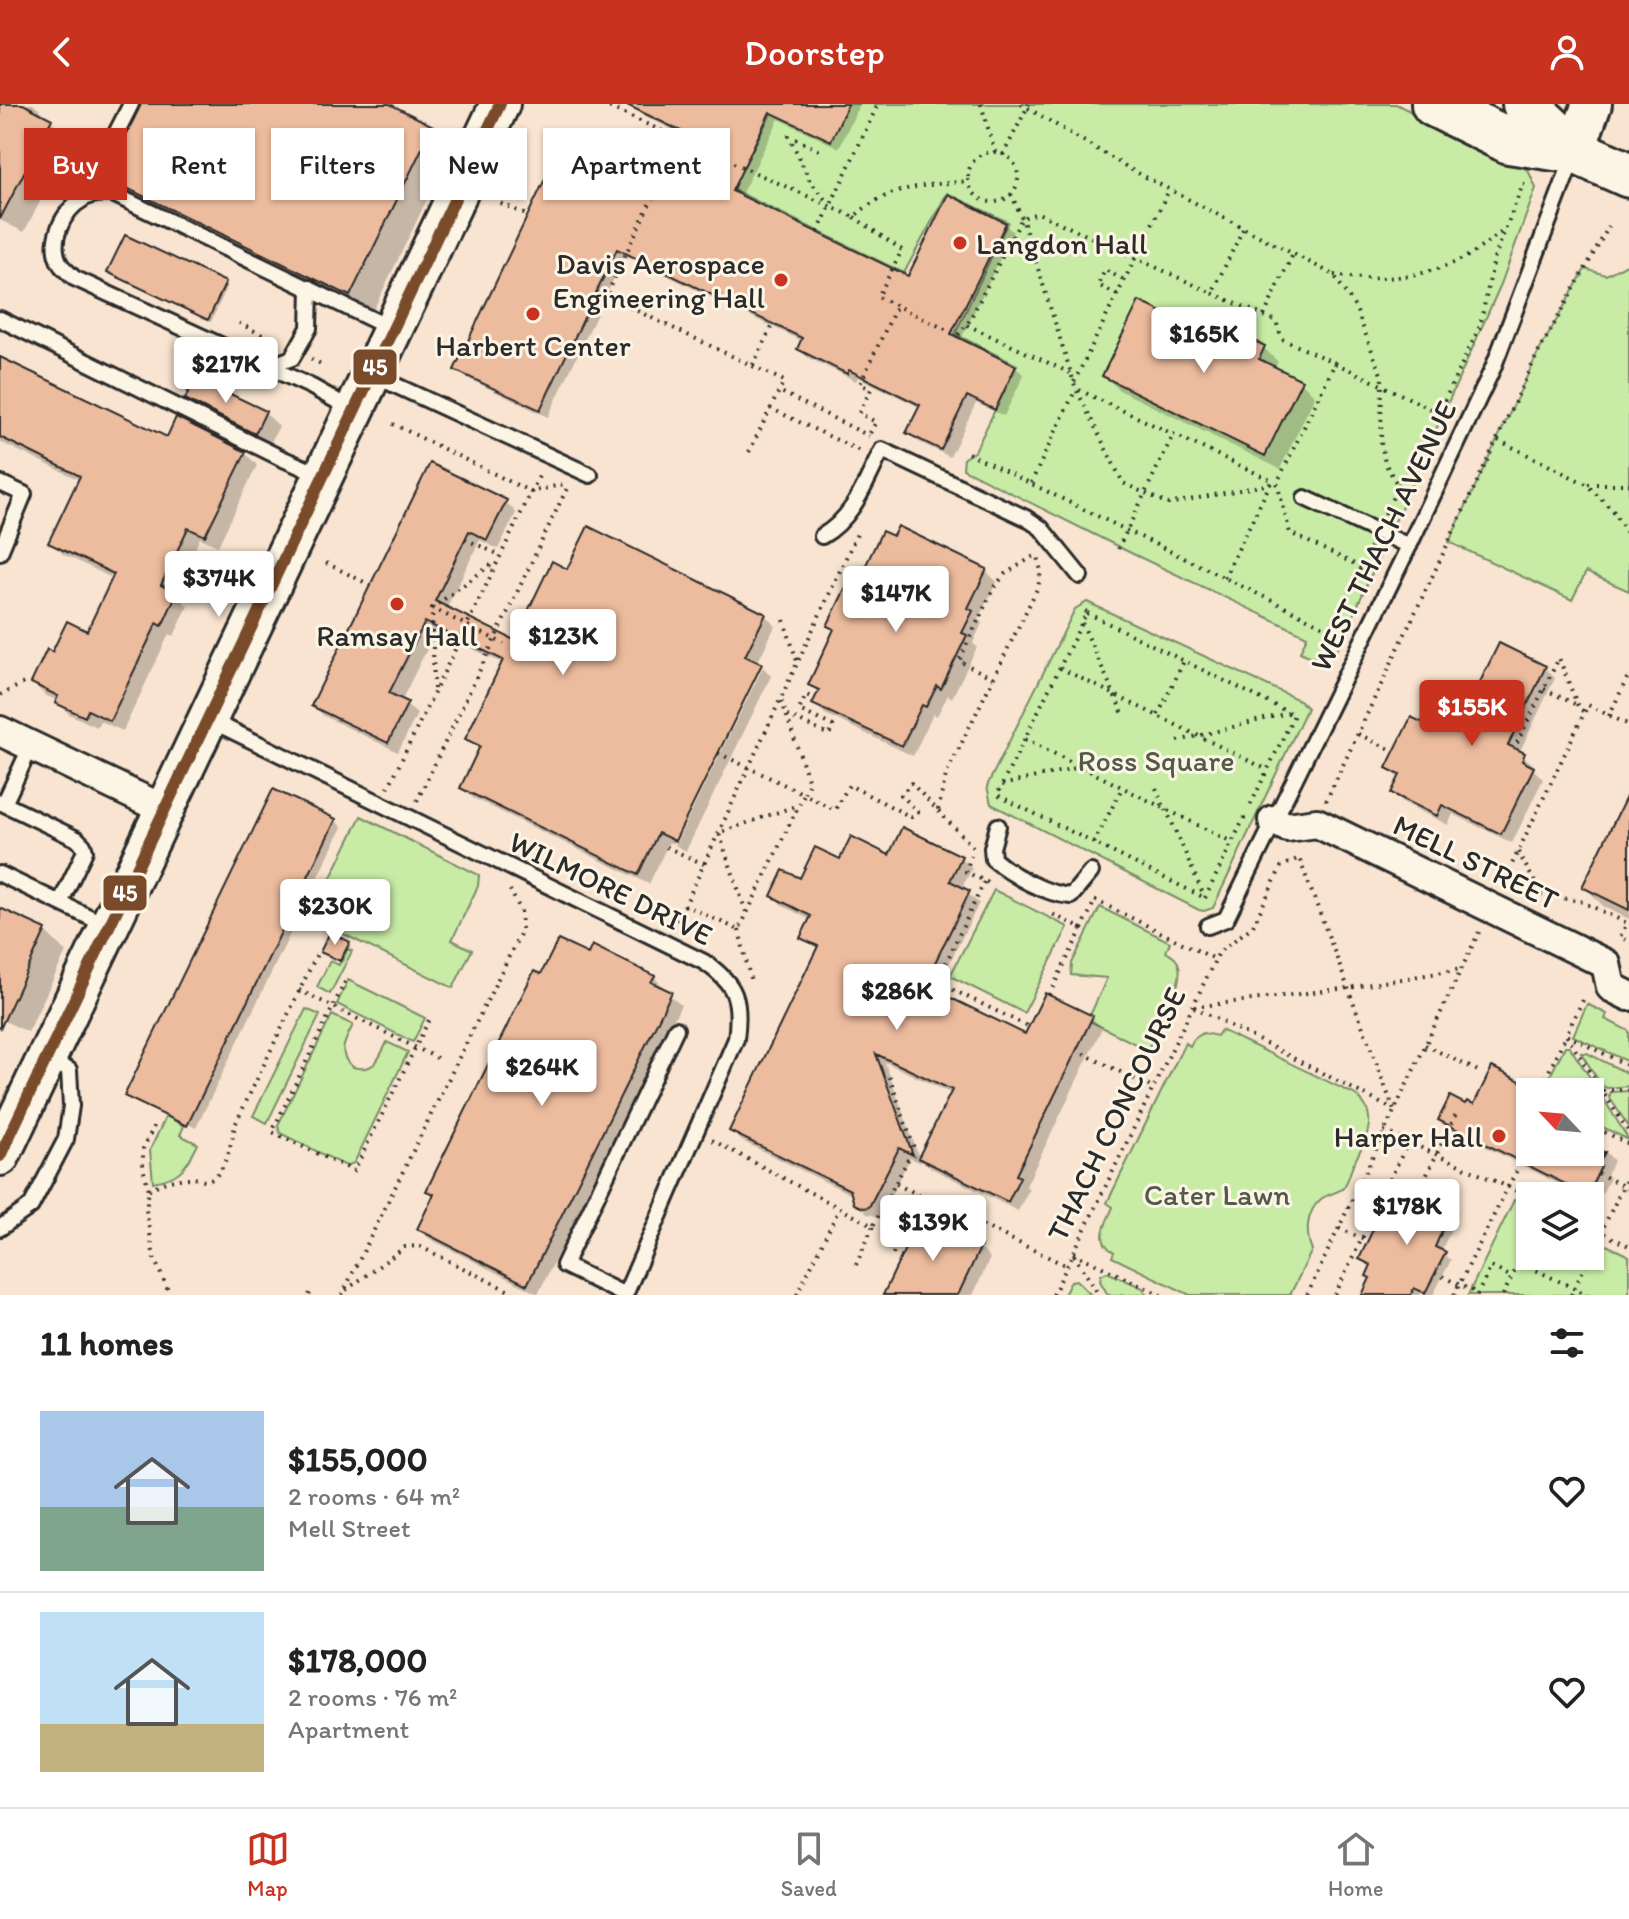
<!DOCTYPE html>
<html lang="en">
<head>
<meta charset="utf-8">
<style>
  :root { --surface:#fff; --page:#f6f6f6; --text:#222; --muted:#767676; --line:#e0e0e0; --accent:#c8321e }
  body { margin:0; font-family:Itim,sans-serif; background:var(--page); color:var(--text); height:100vh; display:flex; flex-direction:column; font-size:30px; white-space:nowrap }
  * { box-sizing:border-box; margin:0 }
  p { font-size:26px; color:var(--muted) }
  .icon { flex:none; width:44px; height:44px; fill:none; stroke:currentColor; stroke-width:2; stroke-linecap:round; stroke-linejoin:round }
  .map { position:relative; height:1191px; overflow:hidden }
  .side { display:flex; flex-direction:column; background:var(--surface); flex:1 }
  .side>* { flex:none }
  .hud { position:absolute; left:24px; top:24px; width:800px; height:72px; display:flex; gap:16px }
  .needle { width:52px; rotate:296deg }
  .fabs { position:absolute; left:1516px; top:974px; display:grid; gap:16px }
  .fabs a { display:grid; place-items:center; width:88px; height:88px; border-radius:0px; background:var(--surface); box-shadow:0 2px 6px #0004; font-size:40px }
  .price { position:absolute; translate:-50% -68px; padding:0 18px; border-radius:8px; background:#fff; color:#222; font-size:26px; line-height:52px; filter:drop-shadow(0 2px 4px #0008) }
  .price::after { content:''; position:absolute; left:50%; top:48px; width:24px; height:18px; margin-left:-12px; background:inherit; clip-path:polygon(0 0,100% 0,50% 100%) }
  .price.selected { background:var(--accent); color:#fff }
  ul { padding:0; list-style:none }
  li { display:flex; align-items:center; gap:24px; height:200px; padding:0 40px }
  li+li { border-top:2px solid var(--line) }
  li span { display:grid; place-items:center; flex:none; width:224px; height:160px; border-radius:0px; color:#555 }
  li>.icon { margin-inline-start:auto }
  span .icon { width:96px; height:96px; fill:#fffc; stroke-width:1 }
  li b { font-size:34px }
  h2 { display:flex; justify-content:space-between; align-items:center; height:96px; padding:0 40px; font-size:34px }
  .tag { padding:0 28px; border-radius:0px; background:var(--surface); box-shadow:0 2px 6px #0004; font-size:28px; line-height:72px }
  .tag.selected { background:var(--accent); color:#fff }
  header { display:flex; justify-content:space-between; align-items:center; height:104px; padding:0 40px; background:var(--accent); color:#fff; font-size:36px; font-weight:600 }
  .dock { display:flex; justify-content:space-around; align-items:center; height:112px; border-top:2px solid var(--line); background:var(--surface); font-size:22px; color:var(--muted) }
  .dock a { display:grid; justify-items:center; gap:4px }
  .dock .selected { color:var(--accent) }
  .map>svg:first-child { display:block }
  .green { fill:#c8eca6; stroke:#7a8c68; stroke-width:2 }
  .shadow { fill:#0003 }
  .building { fill:#edbc9e; stroke:#2b2b2b; stroke-width:2 }
  .lines { fill:none; stroke-linecap:round; stroke-linejoin:round }
  .lane-casing { stroke:#2b2b2b; stroke-width:20 }
  .street-casing { stroke:#2b2b2b; stroke-width:34 }
  .secondary-casing { stroke:#2b2b2b; stroke-width:44 }
  .primary-casing { stroke:#2b2b2b; stroke-width:50 }
  .path { stroke:#2b2b2b; stroke-width:4; stroke-dasharray:2 6; stroke-linecap:butt }
  .lane { stroke:#fcf5e5; stroke-width:14 }
  .street { stroke:#fcf5e5; stroke-width:28 }
  .secondary { stroke:#fcf5e5; stroke-width:38 }
  .primary { stroke:#fcf5e5; stroke-width:44 }
  .bus-1-casing { stroke:#fcf5e5; stroke-width:18 }
  .bus-1 { stroke:#7a4b2a; stroke-width:12 }
  .poi-dot { fill:#c8321e; stroke:#fcf5e5; stroke-width:3 }
  .labels { text-anchor:middle; dominant-baseline:central; stroke-width:6; stroke-linejoin:round; paint-order:stroke }
  .poi-label { font-size:30px; fill:#2b2b2b; stroke:#fcf5e5; text-anchor:end }
  .street-label { font-size:30px; fill:#2b2b2b; stroke:#fcf5e5 }
  .park-label { font-size:30px; fill:#525b4a; stroke:#fcf5e5 }
  .line-badge { stroke:#fcf5e5; stroke-width:3 }
  .badge-label { font-size:22px; text-anchor:middle; font-weight:bold; fill:#fff }
</style>
</head>
<body>
<header><svg class="icon" aria-label="back" viewBox="0 0 24 24"><path d="M15 5l-7 7 7 7"/></svg>Doorstep<svg class="icon" aria-label="person" viewBox="0 0 24 24"><circle cx="12" cy="8" r="4"/><path d="M4 21q1-7 8-7t8 7"/></svg></header>
<div class="map">
<svg width="1629" height="1191" viewBox="0 0 1629 1191">
  <rect width="100%" height="100%" fill="#f8e4d0"/>
  <filter id="ink" filterUnits="userSpaceOnUse"><feTurbulence type="fractalNoise" baseFrequency=".0125" numOctaves="2"/><feDisplacementMap in="SourceGraphic" scale="16" xChannelSelector="R" yChannelSelector="G"/><feConvolveMatrix kernelMatrix="1 2 1 2 8 2 1 2 1" color-interpolation-filters="sRGB"/></filter>
  <g filter="url(#ink)">
    <!-- green -->
    <path class="green" d="M776,0H1396L1528,66L1536,84L1501,180L1339,543C1327,560 1317,556 1300,548L1307,532L1133,450L963,365L964,354L975,347L1017,261L955,230L1008,118L947,89L904,169L732,85Z
      M1629,159V487L1586,468L1572,496L1449,438L1537,251L1585,165L1606,171Z
      M1087,498L1299,596L1307,604L1213,804L1204,807L1199,806L991,700L987,682L1075,505Z
      M361,712L479,771L478,782L452,836L472,846L453,884L311,814Z
      M994,786L1068,823L1024,909L950,872Z
      M1100,803L1170,838L1166,848C1172,852 1178,855 1179,862C1184,883 1157,926 1147,946L1088,916L1107,874L1071,871L1072,859Z
      M347,845L352,847L330,890L317,883L330,857L339,861Z
      M348,876L425,914L413,938L337,900Z
      M1587,900L1607,910L1605,915L1629,927V958L1573,932Z
      M306,905L320,911L267,1019L253,1012Z
      M332,911L353,921C345,937 336,950 353,963C374,969 379,955 387,938L408,948L354,1059L346,1062L280,1029L278,1021Z
      M1221,926L1354,990C1382,1010 1365,1037 1353,1061C1350,1068 1348,1079 1343,1084C1338,1089 1327,1090 1321,1095C1306,1108 1305,1129 1312,1146L1290,1191H1190L1112,1153L1114,1148C1094,1137 1106,1120 1113,1103L1107,1099L1185,939L1190,942L1194,935L1203,929L1217,932Z
      M1565,942H1569L1595,981L1593,986L1542,988Z
      M1581,949H1587L1629,970V982L1607,984L1602,982Z
      M1629,987V1023L1609,993L1611,988Z
      M1597,990L1603,994L1629,1036L1590,1017V991Z
      M166,1012L184,1022L180,1031L198,1040C187,1063 180,1074 153,1078L150,1046Z
      M1514,1096L1530,1104V1152H1590V1133L1629,1152V1191H1468Z
      M1107,1168L1143,1184L1147,1191H1108L1100,1177L1101,1171Z
      M1076,1176L1091,1191H1064L1071,1177Z"/>
    <!-- shadow -->
    <path class="shadow" d="M0,0H33L42,8L40,11L51,17L72,37L24,128L0,116Z
      M144,0H384L432,24L452,44L371,211L135,97L114,76Z
      M630,0H860L839,44L779,15L740,93L909,175L1004,120L1013,128L960,237L1015,263L1024,271L1004,312L976,299L950,353L917,337L909,329L921,304L858,273L856,277L807,253L799,245L802,237L625,151L548,313L465,273L457,265L669,83L691,35L645,12Z
      M109,168L225,180L227,183L211,218Z
      M1264,244L1278,258L1274,265L1301,278L1315,292L1280,365L1119,286L1105,272Z
      M0,255L168,336L245,349L257,361L218,442L200,434L174,489L188,502L174,532L169,530L123,627L100,617L97,623L69,610L58,597L45,591L33,579L52,550L88,529L114,475L63,450L51,438L80,376L0,338Z
      M187,295L264,308L279,322L269,342L201,309Z
      M431,362L506,398L516,409L498,445L480,436L446,505L515,538L568,467L765,511L775,522L757,560L762,563H758L672,740L669,738L649,780L473,694L463,683L481,646L468,634L504,560L436,527L401,597L417,610L398,648L324,612L314,601Z
      M899,425L986,467L997,478L978,515L982,519L973,539L977,543L952,594L948,591L937,612L933,610L913,652L825,610L815,599L820,589L811,580L836,528L830,521Z
      M763,563L771,572L686,747L675,741Z
      M1545,564L1555,574L1519,649L1535,662L1533,665L1543,675L1512,739L1453,710L1448,721L1404,699L1394,689L1400,675L1389,664L1429,624L1461,621Z
      M1629,692V815L1604,803L1584,782Z
      M335,716L342,723L196,1024L132,993V996L127,991Z
      M890,753L961,754L972,765L961,785L979,799L935,889L1026,933L1092,914L1102,924L1026,1082L1029,1085L1018,1107L931,1064L921,1054L952,990L885,958L921,1059L910,1054L880,1113L867,1110L856,1099L854,1092L742,1037L731,1026L819,846L803,833L811,816L783,802L773,792L841,758Z
      M0,806L45,827L66,848L28,928L0,915Z
      M349,840L351,842L343,859L326,850Z
      M589,853L654,873L664,884L663,886L681,901L538,1190L430,1135L419,1125L435,1092L429,1086L542,872Z
      M1493,966L1537,988H1530V1048H1590V1040L1605,1047L1614,1057L1607,1071L1610,1074L1597,1099L1590,1095V1092H1583L1450,1025L1440,1016L1466,1003H1475Z
      M1452,1103L1458,1109L1441,1148L1451,1156L1433,1191L1421,1189L1420,1191H1364L1372,1175L1373,1163L1361,1154L1391,1126Z
      M980,1144L990,1154L973,1191H886Z"/>
    <!-- building -->
    <path class="building" d="M0,0H23L52,15L0,115Z
      M141,0H390L433,22L350,192L112,77L118,48Z
      M625,0H848L831,37L770,8L732,87L908,172L948,90L1006,119L951,230L1016,262L995,306L967,292L941,346L906,329L920,301L849,266L847,270L797,245L802,234L617,145L540,306L454,266L566,31L668,80L691,32Z
      M125,131L226,178L208,216L107,168Z
      M1139,197L1180,217L1186,204L1265,242L1259,255L1302,276L1265,352L1102,272Z
      M0,253L167,333L176,313L246,348L205,432L188,424L161,481L177,489L162,522L157,519L110,617L88,606L85,613L55,599L58,592L31,579L47,545L52,548L67,517L87,527L114,470L48,439L80,372L0,333Z
      M195,273L266,307L255,330L185,295Z
      M430,359L507,396L487,436L469,427L435,497L514,536L552,457L567,465L588,422L766,510L745,552L762,560L675,737L658,729L638,771L460,684L480,642L465,635L503,556L425,518L389,589L408,598L388,639L311,602Z
      M898,422L987,465L968,504L973,507L962,529L967,531L941,585L937,582L926,603L922,601L902,642L812,600L819,586L808,581L834,525L827,522L848,479L856,482L882,427L893,432Z
      M1499,539L1546,562L1508,641L1525,649L1522,657L1534,663L1501,730L1442,701L1437,712L1391,689L1400,671L1386,664L1411,613L1428,621L1435,606L1460,619Z
      M273,685L336,715L187,1022L124,992Z
      M1629,687V806L1582,783Z
      M902,723L962,752L950,777L970,787L924,881L1025,930L1045,889L1093,912L1016,1071L1020,1073L1008,1098L918,1054L952,986L876,950L913,1051L899,1044L869,1103L863,1104L854,1100L850,1086L729,1027L818,842L800,834L811,812L771,792L783,766L800,774L815,743L840,755L851,732L889,751Z
      M0,804L46,825L0,925Z
      M330,828L350,838L340,857L320,848Z
      M558,836L588,850L592,841L655,872L651,878L672,888L527,1181L417,1125L434,1090L426,1087L534,867L541,870Z
      M1492,963L1536,985L1535,988H1530V1048H1605L1598,1061L1601,1063L1587,1091L1438,1016L1450,992L1465,1000L1467,997L1474,1000Z
      M1414,1082L1453,1101L1435,1143L1446,1148L1425,1189L1414,1184L1411,1191H1362L1370,1174L1366,1172L1371,1161L1359,1155L1377,1117L1390,1123Z
      M920,1113L981,1142L958,1191H883Z"/>
    <g class="lines">
      <defs>
        <path id="lane" d="M100,89L108,45L131,0
          M0,215L281,354L323,372
          M268,263L292,254L309,224L310,184
          M373,271L590,371
          M351,305L312,283L74,174C70,170 64,165 61,161C47,139 63,106 83,95C92,89 103,89 113,90L392,225
          M0,379L24,390L0,448
          M1305,394L1409,442
          M822,432C854,414 866,377 882,346L1026,414L1041,424L1080,472
          M210,616L704,858C737,880 741,897 736,935L625,1191
          M0,698L77,735L83,741L85,747L60,799L0,770
          M4,700L31,642
          M998,722L992,744L993,755C1013,772 1045,790 1071,792L1091,768
          M60,799L108,822
          M1208,822L1226,815L1409,442L1493,264L1574,51
          M0,1124L31,1102L66,1035L71,1002L69,966L46,955
          M625,1191L564,1161L676,925"/>
        <path id="street" d="M0,627L163,705
          M1273,716L1287,723L1317,719L1606,860L1611,883L1629,892"/>
        <path id="secondary" d="M1575,47L1592,0
          M0,1052L500,0"/>
        <path id="primary" d="M1434,0L1509,37L1575,47L1629,71
          M1525,0L1575,47"/>
      </defs>
      <!-- lane casing -->
      <use href="#lane" class="lane-casing"/>
      <!-- street casing -->
      <use href="#street" class="street-casing"/>
      <!-- secondary casing -->
      <use href="#secondary" class="secondary-casing"/>
      <!-- primary casing -->
      <use href="#primary" class="primary-casing"/>
      <!-- path -->
      <path class="path" d="M602,0L854,113C889,81 923,82 968,77
        M981,0L995,48
        M1021,0L1132,66L1334,171L1356,205L1382,273L1381,339L1385,359L1398,382
        M680,35L606,192L784,277L779,287
        M819,46L789,32L810,77L828,99
        M968 73a25 25 0 1 1 50 0a25 25 0 1 1-50 0Z
        M1003,51L1029,0
        M1011,90L1022,114L1076,285L1123,379L1168,400L1270,380L1272,376
        M501,99L528,112
        M854,113L902,146L878,193L958,231L967,221L1022,114L1038,109L1212,189
        M1243,125L1212,189L1276,217L1282,235L1335,259
        M818,128L878,0
        M1334,171C1376,178 1424,174 1462,155C1477,148 1490,136 1503,127
        M1117,191L1098,181L1105,166L1124,176
        M1264,212L1293,150
        M239,219L278,239
        M967,221L1070,269
        M311,255L323,261
        M753,261L773,220
        M1074,278L1169,86
        M1079,286L1273,377
        M770,304L862,348
        M393,320L531,388L564,380
        M870,329L876,318L859,309L871,285L860,280L896,203
        M1498,336L1586,380L1614,408L1629,432
        M749,348L779,287L869,332
        M968,349L1332,526
        M1031,379L1076,285
        M1588,380H1629
        M1385,410L1398,382L1418,352L1480,222L1494,155L1523,80L1526,81
        M465,435L500,451
        M1118,445L1174,329
        M326,459L370,481
        M1361,463L1290,429L1277,379L1335,259L1440,309
        M1224,474L1270,380
        M432,504L504,540
        M1085,507L1087,508L997,691L1205,794
        M1087,509L1294,611L1250,702
        M784,516L797,557
        M1082,519L1123,610
        M1320,554L1370,443
        M1060,564L1266,665
        M993,574L959,557L993,485L1005,470L1037,450
        M434,585L432,504L495,458
        M1544,585L1577,601
        M0,591L26,578
        M787,611L829,631L833,622L799,606L806,591L814,594
        M1158,611L1184,557
        M1609,612L1629,570
        M1358,630L1394,647
        M1025,635L1232,738
        M1178,637L1288,609
        M1517,639L1559,554L1579,605L1585,608
        M718,649L804,690L809,678L781,595
        M1002,681L1101,658
        M388,684L541,368
        M1156,684L1163,703
        M417,697L569,380
        M1326,697L1537,251L1609,122
        M1166,705L1204,792
        M938,706L946,671L1038,483L1041,468L1038,452
        M1094,739L1122,684
        M666,743L704,760
        M1518,748L1542,791L1580,797L1627,819L1620,833L1629,838
        M971,751L966,768L989,779
        M984,778L937,878L1029,923
        M1502,781L1588,601L1629,621
        M1205,794L1246,710
        M684,801L739,826L804,690L835,706L849,681L911,713L918,708L901,691L911,679L973,743
        M746,808L719,729L798,701
        M670,820H673L679,814L857,430
        M1082,825L1095,796L1215,855
        M739,826L751,878
        M345,878L272,1028L354,1067L429,916
        M299,886L437,954
        M1049,891L1082,825L1050,809
        M1583,896L1566,931L1629,962
        M1194,903L1348,884L1461,865
        M1194,903L1392,1005
        M1425,941L1482,969
        M1076,946L1153,984
        M1629,985L1602,987L1629,1028
        M1539,988L1566,931L1602,987L1590,988
        M1529,1008L1530,1006
        M1590,1021L1629,1040
        M154,1022L143,1045V1064L149,1086L146,1106L154,1154L170,1191
        M1384,1027L1508,1083L1517,1066
        M712,1036L873,1122L914,1044L888,969
        M1598,1069L1629,1085
        M896,1080L1067,1162
        M1420,1085L1456,1010L1459,1012
        M149,1086C160,1078 179,1074 193,1074C197,1074 201,1077 206,1077C225,1075 232,1036 235,1021L317,850
        M1590,1123L1629,1142
        M1339,1124L1367,1137
        M1073,1149L1161,1191
        M893,1150L916,1090
        M1074,1151L1099,1191
        M1590,1151L1629,1070
        M856,1161L873,1122
        M1435,1169L1477,1189
        M346,1186L405,1143L419,1142L517,1191
        M309,1191L311,1188
        M342,1191L522,826L521,807L510,786
        M797,1191L839,1105
        M829,1191L831,1188
        M1053,1191L1219,848L1253,822L1281,763L1299,754L1394,1006
        M1307,1191L1479,828
        M1335,1191L1408,1038
        M1454,1191L1508,1083L1530,1093
        M1477,1191L1491,1163L1512,1173
        M1503,1191L1519,1158L1588,1191
        M1571,1191L1590,1152"/>
      <!-- lane -->
      <use href="#lane" class="lane"/>
      <!-- street -->
      <use href="#street" class="street"/>
      <!-- secondary -->
      <use href="#secondary" class="secondary"/>
      <!-- primary -->
      <use href="#primary" class="primary"/>
      <defs>
        <path id="bus-1" d="M0,1052L500,0"/>
      </defs>
      <!-- bus-1 casing -->
      <use href="#bus-1" class="bus-1-casing"/>
      <!-- bus-1 -->
      <use href="#bus-1" class="bus-1"/>
    </g>
  </g>
  <!-- markers -->
  <g class="poi-dot">
    <circle cx="960" cy="139" r="8"/>
    <circle cx="781" cy="176" r="8"/>
    <circle cx="533" cy="210" r="8"/>
    <circle cx="397" cy="500" r="8"/>
    <circle cx="1499" cy="1032" r="8"/>
  </g>
  <g class="labels">
    <!-- poi labels -->
    <g class="poi-label">
      <text x="976" y="139" text-anchor="start">Langdon Hall</text>
      <text x="765" y="159">Davis Aerospace<tspan x="765" dy="34">Engineering Hall</tspan></text>
      <text x="533" y="241" text-anchor="middle">Harbert Center</text>
      <text x="397" y="531" text-anchor="middle">Ramsay Hall</text>
      <text x="1483" y="1032">Harper Hall</text>
    </g>
    <!-- street labels -->
    <g class="street-label">
      <text transform="translate(1383 432) rotate(-64)">WEST THACH AVENUE</text>
      <text transform="translate(1476 758) rotate(26)">MELL STREET</text>
      <text transform="translate(611 784) rotate(26)">WILMORE DRIVE</text>
      <text transform="translate(1116 1010) rotate(-64)">THACH CONCOURSE</text>
    </g>
    <!-- park labels -->
    <g class="park-label">
      <text x="1156" y="656">Ross Square</text>
      <text x="1217" y="1090">Cater Lawn</text>
    </g>
  </g>
  <g class="line-badge">
    <rect x="352" y="244" width="46" height="38" rx="8" fill="#7a4b2a"/>
    <rect x="102" y="770" width="46" height="38" rx="8" fill="#7a4b2a"/>
  </g>
  <g class="badge-label">
    <text x="375" y="271">45</text>
    <text x="125" y="797">45</text>
  </g>
</svg>
<div class="fabs">
<a><svg class="needle" viewBox="-14 -14 28 28"><path d="M0-13l5 13h-10z" fill="#e53935"/><path d="M0 13l5-13h-10z" fill="#767676"/></svg></a>
<a><svg class="icon" aria-label="layers" viewBox="0 0 24 24"><path d="M12 4l9 5-9 5-9-5zM3 14l9 5 9-5"/></svg></a>
</div>
<b class="price" style="left:1204px;top:271px">$165K</b>
<b class="price" style="left:226px;top:301px">$217K</b>
<b class="price" style="left:219px;top:515px">$374K</b>
<b class="price" style="left:896px;top:530px">$147K</b>
<b class="price" style="left:563px;top:573px">$123K</b>
<b class="price selected" style="left:1472px;top:644px">$155K</b>
<b class="price" style="left:335px;top:843px">$230K</b>
<b class="price" style="left:897px;top:928px">$286K</b>
<b class="price" style="left:542px;top:1004px">$264K</b>
<b class="price" style="left:1407px;top:1143px">$178K</b>
<b class="price" style="left:933px;top:1159px">$139K</b>
<div class="hud">
<a class="tag selected">Buy</a>
<a class="tag">Rent</a>
<a class="tag">Filters</a>
<a class="tag">New</a>
<a class="tag">Apartment</a>
</div>
</div>
<section class="side">
<h2>11 homes<svg class="icon" aria-label="filters" viewBox="0 0 24 24"><path d="M4 7h16M4 17h16"/><circle cx="9" cy="7" r="2"/><circle cx="15" cy="17" r="2"/></svg></h2>
<ul>
<li><span style="background:linear-gradient(#a9c7e8 60%,#7fa58c 0)"><svg class="icon" aria-label="home" viewBox="0 0 24 24"><path d="M3 11l9-7 9 7M6 9v11h12V9"/></svg></span><div><b>$155,000</b><p>2 rooms · 64 m²</p><p>Mell Street</p></div><svg class="icon" aria-label="heart" viewBox="0 0 24 24"><path d="M12 20l-8-8c-3-5 5-10 8-4 3-6 11-1 8 4z"/></svg></li>
<li><span style="background:linear-gradient(#bfe0f5 70%,#c2b280 0)"><svg class="icon" aria-label="home" viewBox="0 0 24 24"><path d="M3 11l9-7 9 7M6 9v11h12V9"/></svg></span><div><b>$178,000</b><p>2 rooms · 76 m²</p><p>Apartment</p></div><svg class="icon" aria-label="heart" viewBox="0 0 24 24"><path d="M12 20l-8-8c-3-5 5-10 8-4 3-6 11-1 8 4z"/></svg></li>
</ul>
</section>
<nav class="dock">
<a class="selected"><svg class="icon" aria-label="map" viewBox="0 0 24 24"><path d="M3 6l6-2 6 2 6-2v14l-6 2-6-2-6 2zM9 4v14M15 6v14"/></svg>Map</a>
<a><svg class="icon" aria-label="saved" viewBox="0 0 24 24"><path d="M7 4h10v16l-5-4-5 4z"/></svg>Saved</a>
<a><svg class="icon" aria-label="home" viewBox="0 0 24 24"><path d="M3 11l9-7 9 7M6 9v11h12V9"/></svg>Home</a>
</nav>
</body>
</html>
